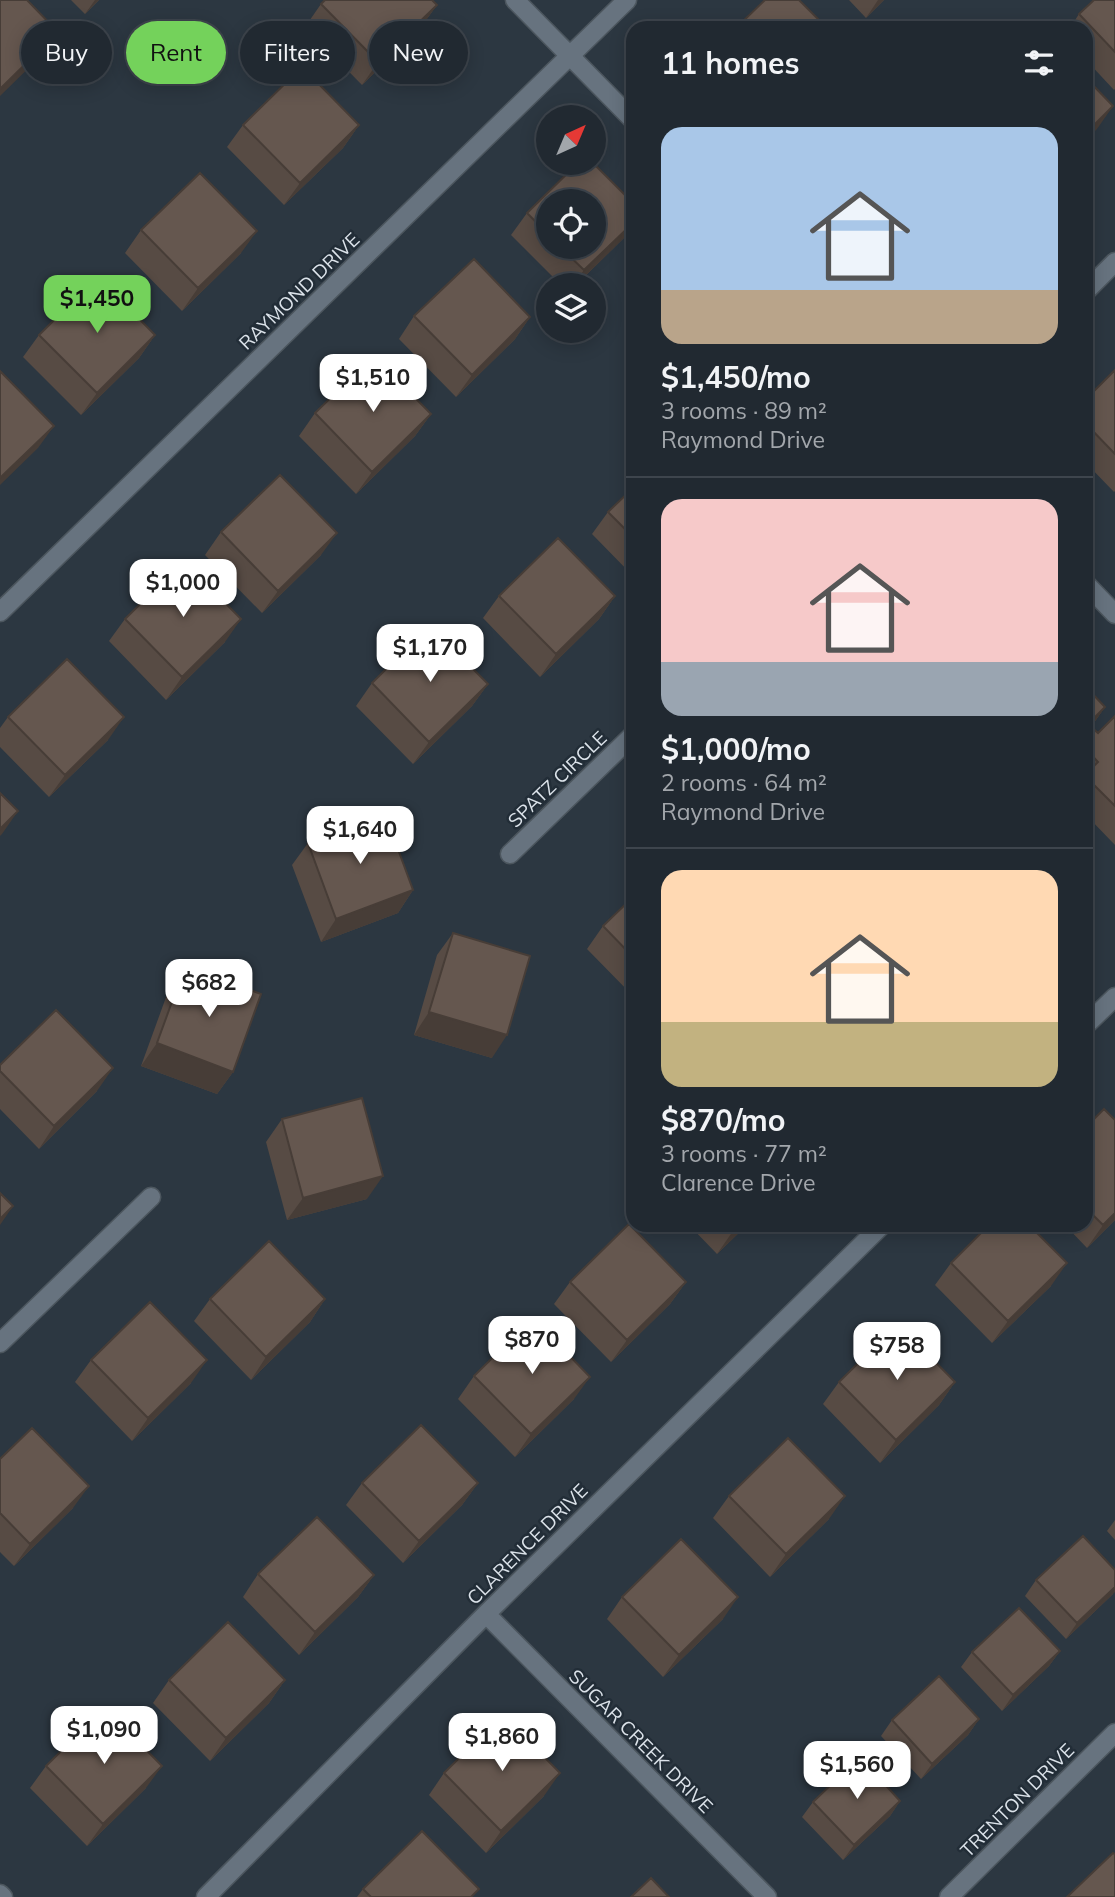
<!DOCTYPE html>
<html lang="en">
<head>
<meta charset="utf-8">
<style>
  :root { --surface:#212931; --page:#293139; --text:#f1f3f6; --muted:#a2a6ab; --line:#3e454d; --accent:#74d25b }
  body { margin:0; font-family:Mulish,sans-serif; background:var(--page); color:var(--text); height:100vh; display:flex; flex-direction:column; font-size:26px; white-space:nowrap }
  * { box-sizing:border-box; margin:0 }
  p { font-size:23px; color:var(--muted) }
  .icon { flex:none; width:38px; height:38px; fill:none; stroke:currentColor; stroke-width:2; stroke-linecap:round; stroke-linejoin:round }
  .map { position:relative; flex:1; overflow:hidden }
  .side { position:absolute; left:626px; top:21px; width:467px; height:1211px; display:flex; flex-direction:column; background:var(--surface); border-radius:21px; box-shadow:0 4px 18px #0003,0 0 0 2px var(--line) }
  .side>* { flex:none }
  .guide { position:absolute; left:21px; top:21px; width:500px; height:63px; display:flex; gap:14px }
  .needle { width:46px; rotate:44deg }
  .buttons { position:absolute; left:536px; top:105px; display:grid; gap:14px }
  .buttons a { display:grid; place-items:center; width:70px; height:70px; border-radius:50%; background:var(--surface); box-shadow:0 4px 18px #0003,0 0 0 2px var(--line); font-size:35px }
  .price { position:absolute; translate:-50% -60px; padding:0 16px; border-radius:14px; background:#fff; color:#222; font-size:23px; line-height:46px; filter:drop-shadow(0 2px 4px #0008) }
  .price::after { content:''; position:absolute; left:50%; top:42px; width:21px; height:16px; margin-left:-10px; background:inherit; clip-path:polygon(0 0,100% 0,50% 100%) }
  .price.on { background:var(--accent); color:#111 }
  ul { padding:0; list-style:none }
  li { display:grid; align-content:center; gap:14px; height:371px; padding:0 35px }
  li+li { border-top:2px solid var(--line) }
  li span { display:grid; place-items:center; height:217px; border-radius:21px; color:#555 }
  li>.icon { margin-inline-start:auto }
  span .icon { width:126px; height:126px; fill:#fffc; stroke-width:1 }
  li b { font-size:30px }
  h2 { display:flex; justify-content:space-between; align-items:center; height:84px; padding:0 35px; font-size:30px }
  .pill { padding:0 24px; border-radius:32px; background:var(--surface); box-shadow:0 4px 18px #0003,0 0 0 2px var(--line); font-size:24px; line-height:63px }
  .pill.on { background:var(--accent); color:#111 }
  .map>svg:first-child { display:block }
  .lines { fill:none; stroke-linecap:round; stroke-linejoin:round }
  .minor-casing { stroke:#4c565e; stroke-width:21 }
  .minor { stroke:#67737f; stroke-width:18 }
  .wall { fill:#574b44; fill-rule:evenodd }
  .shaded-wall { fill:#473d37 }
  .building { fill:#65574f; stroke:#473d37; stroke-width:2 }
  .labels { text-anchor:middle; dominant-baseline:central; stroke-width:5; stroke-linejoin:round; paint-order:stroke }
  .street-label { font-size:19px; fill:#dce3ea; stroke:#222d37 }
</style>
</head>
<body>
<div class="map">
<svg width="1115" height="1897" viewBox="0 0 1115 1897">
  <rect width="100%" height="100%" fill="#2c3741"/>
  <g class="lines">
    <defs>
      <path id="minor" d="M515,0L634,121
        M1087,290L1115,262
        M1087,585L1115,614
        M0,612L627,0
        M510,854L634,734
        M1087,1024L1115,997
        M0,1343L151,1197
        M486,1614L767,1897
        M0,1894L3,1897
        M206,1897L486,1614L882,1225
        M949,1897L1115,1733"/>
    </defs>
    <!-- minor casing -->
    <use href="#minor" class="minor-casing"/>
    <!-- minor -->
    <use href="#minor" class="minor"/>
  </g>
  <!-- wall -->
  <path class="wall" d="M71,0H99L85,14Z
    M849,0H884L866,18Z
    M1115,0V89L1114,90L1087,61V28H1070L1079,14Z
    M321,4L437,5L421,27L362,85L305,27Z
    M243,125H359L343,148L284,205L227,147Z
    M578,163H593L634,204V226L627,235L576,285H561L511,235L527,213ZM548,201H593V247H548Z
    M141,230L241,253L182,311L125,253Z
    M414,316L530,317L515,339L456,397L399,339Z
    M39,335H155L139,358L81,415L23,357Z
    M1115,370V491L1114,492L1087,464V398Z
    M315,413L431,414L415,436L356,494L299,436Z
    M634,487V577L592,534L608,512Z
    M221,532L321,555L262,613L205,555Z
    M499,596H615L599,619L540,677L483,618Z
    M125,619L225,642L166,700L109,641Z
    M372,683L488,684L472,706L413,764L356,706Z
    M1087,688L1105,707L1091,727L1098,733L1115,716V845L1087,816Z
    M8,717L108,740L49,797L0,747V728Z
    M308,843L413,890L398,913L321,942L292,865Z
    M634,896V997L587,949L603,926Z
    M453,933L492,1058L414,1035L437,955Z
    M185,966L233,1072L217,1094L141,1066L169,989Z
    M0,1065L97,1091L39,1149L0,1109Z
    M282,1119L367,1199L287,1220L266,1142Z
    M1087,1126L1115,1220L1087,1248L1065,1225H1087Z
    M689,1225H747L717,1254Z
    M951,1263L1051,1286L992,1343L935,1285Z
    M570,1282H686L670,1304L611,1362L554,1304Z
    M210,1299H325L310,1322L251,1380L194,1321Z
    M91,1360L191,1383L132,1441L75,1382Z
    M474,1376L574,1399L515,1457L458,1399Z
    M839,1382H955L939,1405L880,1463L823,1404Z
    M0,1459L73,1508L14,1566L0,1552Z
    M362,1483H478L462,1505L403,1563L346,1505Z
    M729,1496L829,1519L770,1577L713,1518Z
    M1115,1520V1540L1107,1531Z
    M258,1574L374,1575L358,1597L299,1655L243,1597Z
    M1036,1580L1113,1594L1066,1639L1025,1596Z
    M622,1597L723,1619L663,1677L607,1619Z
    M1060,1651L1049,1666L1002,1711L961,1667L972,1652Z
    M169,1680H285L269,1703L210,1761L153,1703Z
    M979,1719L968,1735L921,1779L881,1736L892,1720Z
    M46,1766L146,1788L87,1846L30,1788Z
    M444,1773L544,1796L486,1853L429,1795Z
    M900,1801L890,1816L843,1860L802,1817L813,1802Z
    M363,1889L473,1897H357Z"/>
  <!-- shaded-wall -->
  <path class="shaded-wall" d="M95,0H99L85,14Z
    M878,0H884L866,18Z
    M437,5L421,27L362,85L378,62Z
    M58,32L43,54L0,96V89Z
    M1113,106L1097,129L1087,139V132Z
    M359,125L343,148L284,205L300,183Z
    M634,222V226L627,235L576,285H573L584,270Z
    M257,231L241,253L182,311L198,288Z
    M530,317L515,339L456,397L472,375Z
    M155,335L139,358L81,415L97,393Z
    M431,414L415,436L356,494L372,472Z
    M54,426L38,448L0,485V478Z
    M337,533L321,555L262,613L278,591Z
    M615,596L599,619L540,677L556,654Z
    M241,619L225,642L166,700L182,677Z
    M488,684L472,706L413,764L429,742Z
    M1105,707L1089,730L1088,724Z
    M124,717L108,740L49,797L65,775Z
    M18,811L2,834L0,836V829Z
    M413,890L398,913L321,942L336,919Z
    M429,1012L507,1035L492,1058L414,1035Z
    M157,1043L233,1072L217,1094L141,1066Z
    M113,1068L97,1091L39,1149L54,1126Z
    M383,1176L367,1199L287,1220L303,1198Z
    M13,1206L0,1225V1219Z
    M1115,1213V1220L1087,1248L1103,1225Z
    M739,1225H747L717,1254L733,1231Z
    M1067,1263L1051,1286L992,1343L1008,1321Z
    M686,1282L670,1304L611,1362L627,1340Z
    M325,1299L310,1322L251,1380L266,1357Z
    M207,1360L191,1383L132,1441L148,1418Z
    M590,1377L574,1399L515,1457L531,1434Z
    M955,1382L939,1405L880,1463L896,1440Z
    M478,1483L462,1505L403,1563L419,1541Z
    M89,1486L73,1508L14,1566L30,1544Z
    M845,1496L829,1519L770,1577L786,1554Z
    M374,1575L358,1597L299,1655L315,1632Z
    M1115,1587V1592L1113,1594L1066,1639L1077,1623Z
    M738,1597L723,1619L663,1677L679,1655Z
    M1060,1651L1049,1666L1002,1711L1013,1695Z
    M285,1680L269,1703L210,1761L226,1738Z
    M979,1719L968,1735L921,1779L932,1764Z
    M162,1766L146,1788L87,1846L103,1824Z
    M560,1773L544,1796L486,1853L501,1831Z
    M900,1801L890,1816L843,1860L854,1845Z"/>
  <!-- building -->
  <path class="building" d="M0,0H27L58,32L0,89Z
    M325,0H432L437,5L378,62L321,4Z
    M765,0H799L827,28H736Z
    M1094,0H1115V52L1079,14Z
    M302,67L359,125L300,183L243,125Z
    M1087,79L1113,106L1087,132Z
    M578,163H593L634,204V222L584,270L560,247H593V201H548V234L527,213Z
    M200,173L257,231L198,288L141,230Z
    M474,259L530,317L472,375L414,316Z
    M98,277L155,335L97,393L39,335Z
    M374,356L431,414L372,472L315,413Z
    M1115,370V454L1087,425V398Z
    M0,371L54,426L0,478Z
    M280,475L337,533L278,591L221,532Z
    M634,487V538L608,512Z
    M558,538L615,596L556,654L499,596Z
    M184,561L241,619L182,677L125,619Z
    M430,626L488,684L429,742L372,683Z
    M67,659L124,717L65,775L8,717Z
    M1087,688L1105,707L1088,724L1098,733L1115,716V806L1087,778V773L1098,762L1087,750Z
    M0,793L18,811L0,829Z
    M385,814L413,890L336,919L308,843Z
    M1087,878L1094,885L1087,892Z
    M634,896V958L603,926Z
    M453,933L530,956L507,1035L429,1012Z
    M185,966L261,994L233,1072L157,1043Z
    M56,1010L113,1068L54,1126L0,1071V1065Z
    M362,1098L383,1176L303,1198L282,1119Z
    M1104,1109L1115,1120V1213L1103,1225L1087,1209V1126Z
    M0,1193L13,1206L0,1219Z
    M629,1224L686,1282L627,1340L570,1282Z
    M727,1225H739L733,1231Z
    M989,1225H1029L1067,1263L1008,1321L951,1263Z
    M269,1241L325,1299L266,1357L210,1299Z
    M150,1302L207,1360L148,1418L91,1360Z
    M533,1318L590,1377L531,1434L474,1376Z
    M898,1324L955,1382L896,1440L839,1382Z
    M421,1425L478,1483L419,1541L362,1483Z
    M32,1428L89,1486L30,1544L0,1513V1459Z
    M788,1438L845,1496L786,1554L729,1496Z
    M317,1517L374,1575L315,1632L258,1574Z
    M1083,1536L1115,1570V1587L1077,1623L1036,1580Z
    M681,1539L738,1597L679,1655L622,1597Z
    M1019,1608L1060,1651L1013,1695L972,1652Z
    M228,1622L285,1680L226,1738L169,1680Z
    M939,1676L979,1719L932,1764L892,1720Z
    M105,1708L162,1766L103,1824L46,1766Z
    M503,1715L560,1773L501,1831L444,1773Z
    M860,1757L900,1801L854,1845L813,1802Z
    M422,1831L479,1889L471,1897H371L363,1889Z
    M1113,1853L1115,1854V1897H1067Z
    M651,1878L669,1897H631Z"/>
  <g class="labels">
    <!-- street labels -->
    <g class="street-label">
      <text transform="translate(299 291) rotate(-44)">RAYMOND DRIVE</text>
      <text transform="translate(557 779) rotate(-44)">SPATZ CIRCLE</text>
      <text transform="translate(527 1544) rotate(-45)">CLARENCE DRIVE</text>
      <text transform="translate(641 1741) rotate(45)">SUGAR CREEK DRIVE</text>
      <text transform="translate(1017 1800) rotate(-45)">TRENTON DRIVE</text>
    </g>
  </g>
</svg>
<div class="buttons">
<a><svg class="needle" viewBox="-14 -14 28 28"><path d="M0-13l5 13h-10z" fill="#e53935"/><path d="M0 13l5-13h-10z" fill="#a2a6ab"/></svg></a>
<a><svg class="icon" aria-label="locate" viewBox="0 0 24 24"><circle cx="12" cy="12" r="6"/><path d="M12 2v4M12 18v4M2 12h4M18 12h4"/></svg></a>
<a><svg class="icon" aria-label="layers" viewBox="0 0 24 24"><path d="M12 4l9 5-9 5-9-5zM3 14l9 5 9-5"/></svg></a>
</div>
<b class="price on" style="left:97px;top:335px">$1,450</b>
<b class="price" style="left:373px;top:414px">$1,510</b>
<b class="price" style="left:183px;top:619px">$1,000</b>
<b class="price" style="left:430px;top:684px">$1,170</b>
<b class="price" style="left:360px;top:866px">$1,640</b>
<b class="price" style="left:209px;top:1019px">$682</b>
<b class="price" style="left:532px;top:1376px">$870</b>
<b class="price" style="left:897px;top:1382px">$758</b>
<b class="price" style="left:104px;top:1766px">$1,090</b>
<b class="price" style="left:502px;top:1773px">$1,860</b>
<b class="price" style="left:857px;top:1801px">$1,560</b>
<div class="guide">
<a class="pill">Buy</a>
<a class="pill on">Rent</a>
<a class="pill">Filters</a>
<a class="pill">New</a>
</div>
<section class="side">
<h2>11 homes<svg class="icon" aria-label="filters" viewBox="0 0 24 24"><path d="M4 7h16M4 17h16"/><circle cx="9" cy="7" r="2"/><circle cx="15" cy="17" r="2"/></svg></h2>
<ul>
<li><span style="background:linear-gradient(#a9c7e8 75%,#b9a48a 0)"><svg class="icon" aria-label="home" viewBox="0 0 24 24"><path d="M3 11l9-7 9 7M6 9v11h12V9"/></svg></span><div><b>$1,450/mo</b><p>3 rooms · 89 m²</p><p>Raymond Drive</p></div></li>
<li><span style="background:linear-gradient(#f6c9c9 75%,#9aa5b1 0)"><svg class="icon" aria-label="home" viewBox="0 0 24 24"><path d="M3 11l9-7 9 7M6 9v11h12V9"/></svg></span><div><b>$1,000/mo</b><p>2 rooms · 64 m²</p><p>Raymond Drive</p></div></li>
<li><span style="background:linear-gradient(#ffd9b3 70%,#c2b280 0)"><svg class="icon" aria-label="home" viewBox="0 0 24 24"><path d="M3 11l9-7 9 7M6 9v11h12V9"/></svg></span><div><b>$870/mo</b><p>3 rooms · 77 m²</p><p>Clarence Drive</p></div></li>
</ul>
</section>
</div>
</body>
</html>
